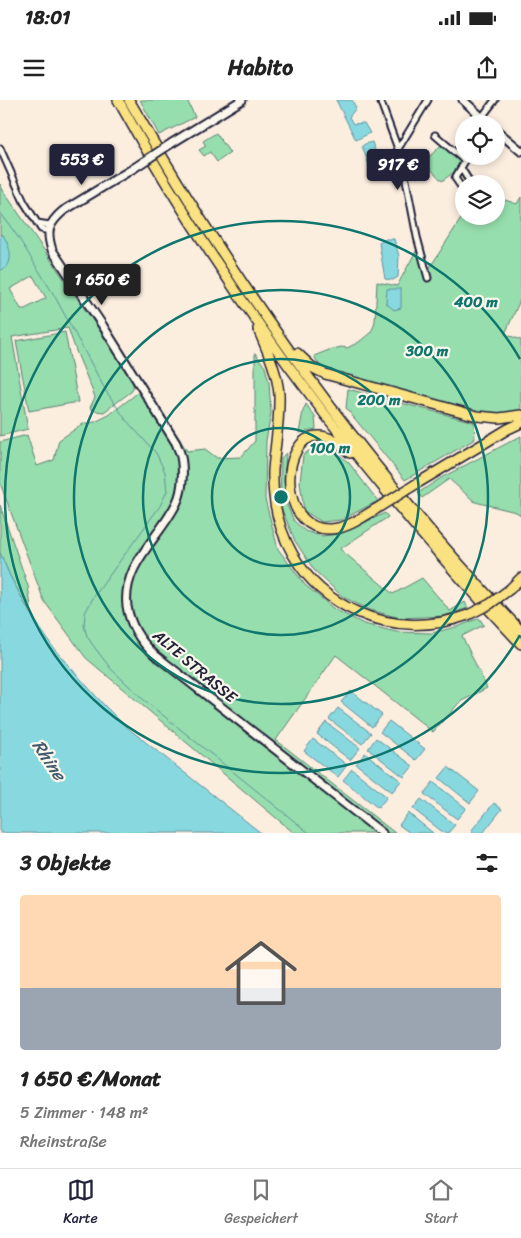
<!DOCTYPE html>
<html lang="de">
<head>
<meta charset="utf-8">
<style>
  :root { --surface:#fff; --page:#f6f6f6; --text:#222; --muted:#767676; --line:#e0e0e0; --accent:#22223b }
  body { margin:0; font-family:Sriracha,sans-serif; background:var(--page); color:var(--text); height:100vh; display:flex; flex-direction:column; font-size:19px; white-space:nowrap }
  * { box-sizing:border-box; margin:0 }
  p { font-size:16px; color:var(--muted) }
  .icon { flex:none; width:28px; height:28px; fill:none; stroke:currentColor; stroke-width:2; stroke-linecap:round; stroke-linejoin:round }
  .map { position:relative; height:733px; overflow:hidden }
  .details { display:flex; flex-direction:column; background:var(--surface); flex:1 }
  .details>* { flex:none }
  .buttons { position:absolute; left:455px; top:15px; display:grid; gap:10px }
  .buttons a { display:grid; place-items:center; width:50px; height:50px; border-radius:50%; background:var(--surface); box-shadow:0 2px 8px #0003; font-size:25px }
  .price { position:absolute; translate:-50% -42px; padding:0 11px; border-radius:5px; background:var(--accent); color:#fff; font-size:16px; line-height:32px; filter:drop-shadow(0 1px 2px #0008) }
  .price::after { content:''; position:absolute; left:50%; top:30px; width:15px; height:11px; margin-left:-8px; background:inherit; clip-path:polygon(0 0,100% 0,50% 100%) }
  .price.active { background:#222; color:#fff }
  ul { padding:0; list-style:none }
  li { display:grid; align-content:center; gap:10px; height:265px; padding:0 20px }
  li span { display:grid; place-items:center; height:155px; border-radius:5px; color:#555 }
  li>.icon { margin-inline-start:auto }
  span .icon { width:90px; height:90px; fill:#fffc; stroke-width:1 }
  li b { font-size:21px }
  h2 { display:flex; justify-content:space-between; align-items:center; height:60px; padding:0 20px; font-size:21px }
  .status { display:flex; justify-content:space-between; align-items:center; height:35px; padding:0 25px; background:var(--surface); direction:ltr }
  .status svg { height:14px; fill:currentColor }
  header { display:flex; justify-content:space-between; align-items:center; height:65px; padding:0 20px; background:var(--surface); font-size:22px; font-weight:800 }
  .dock { display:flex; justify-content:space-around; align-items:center; height:70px; border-top:1px solid var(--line); background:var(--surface); font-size:14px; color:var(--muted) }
  .dock a { display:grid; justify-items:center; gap:2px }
  .dock .active { color:var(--accent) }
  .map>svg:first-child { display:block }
  .green { fill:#96dead; stroke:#5c8074; fill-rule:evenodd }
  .water { fill:#88d9df; stroke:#5f909d }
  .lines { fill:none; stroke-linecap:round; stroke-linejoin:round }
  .stream { stroke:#5f909d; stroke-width:1 }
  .street-casing { stroke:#22223b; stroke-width:9 }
  .secondary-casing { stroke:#22223b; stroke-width:11 }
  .highway-casing { stroke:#22223b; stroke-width:12 }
  .street { stroke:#fbf7ec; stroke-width:5 }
  .secondary { stroke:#fbf7ec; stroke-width:7 }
  .highway { stroke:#fae181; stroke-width:9 }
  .secondary-bridge-casing { stroke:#22223b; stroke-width:11; stroke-linecap:butt }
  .highway-bridge-casing { stroke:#22223b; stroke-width:12; stroke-linecap:butt }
  .secondary-bridge { stroke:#fbf7ec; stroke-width:7 }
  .highway-bridge { stroke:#fae181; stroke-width:9 }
  .ring { fill:none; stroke:#0f766e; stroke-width:2.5 }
  .labels { text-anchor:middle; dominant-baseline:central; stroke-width:4.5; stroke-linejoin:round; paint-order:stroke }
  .street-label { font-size:16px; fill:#22223b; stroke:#fbf7ec }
  .water-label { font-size:18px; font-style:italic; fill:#41596c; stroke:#fbf7ec }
  .centre { fill:#0f766e; stroke:#fbf7ec; stroke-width:2.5 }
  .ring-label { font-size:15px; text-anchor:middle; font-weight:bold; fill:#0f766e; stroke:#fbf7ec; stroke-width:4.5; stroke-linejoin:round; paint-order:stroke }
</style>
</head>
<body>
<div class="status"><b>18:01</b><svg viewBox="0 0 49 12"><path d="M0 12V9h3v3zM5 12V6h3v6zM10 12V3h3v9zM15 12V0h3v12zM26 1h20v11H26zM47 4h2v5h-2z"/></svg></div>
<header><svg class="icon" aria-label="menu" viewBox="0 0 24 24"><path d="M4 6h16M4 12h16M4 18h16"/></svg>Habito<svg class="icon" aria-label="share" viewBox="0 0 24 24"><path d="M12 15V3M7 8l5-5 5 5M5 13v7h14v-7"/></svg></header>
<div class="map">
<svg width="521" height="733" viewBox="0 0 521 733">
  <rect width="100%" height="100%" fill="#fbeedf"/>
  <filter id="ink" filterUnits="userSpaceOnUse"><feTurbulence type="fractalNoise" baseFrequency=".02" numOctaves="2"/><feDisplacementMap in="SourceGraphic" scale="10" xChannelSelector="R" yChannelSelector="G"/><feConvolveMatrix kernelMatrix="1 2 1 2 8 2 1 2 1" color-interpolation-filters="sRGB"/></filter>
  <g filter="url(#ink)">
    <!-- green -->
    <path class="green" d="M140,0H187L195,17L159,35Z
      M216,33L230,53L217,62L210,52L204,56L199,50L206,46L203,41Z
      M442,44L461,60L454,72L442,81L424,62Z
      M0,84L4,92L131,276C133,282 134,285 132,291L104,312L95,311L90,308L95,297L76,251L68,228L12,237L28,329L0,336V168L2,169L3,135H0ZM33,176L46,198L25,209H21L10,189Z
      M496,97L517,104L521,97V198L505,234L521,240V312L499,315L476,312L350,278L321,268L314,256L329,250L341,247L347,248L359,242L370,233L373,228L375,221L377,182L397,186L416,151L427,172L464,114V116H496Z
      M65,232L78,302L29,311L16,241Z
      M255,253L265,267L269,282L271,313L266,341L265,399L278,449L305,485L334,509L364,524L396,532L432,533L460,526L479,518L484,525L462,536L487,588L460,602L433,632L336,555L276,640L395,733H294L86,558L44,501L0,383V342L27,335L37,366L54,360L59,340L83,324L95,322L109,315L140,291L154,312L160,308L187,351L205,349L217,358L241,357L255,341Z
      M348,289L474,322L475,339L405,380L346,308Z
      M306,304L315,317L316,329L299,333L303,311Z
      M521,336V415L516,412L475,402L449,379L422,398L418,393L441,378Z
      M316,346L331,347L349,363L378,401L341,420L322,422L304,411L300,382L303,355Z
      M286,353L284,381L286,403L294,421L305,431L321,436L340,434L385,413L388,417L340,449L393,494L422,478L450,511L465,502L468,508L444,516L400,518L370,510L343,497L314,470L295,441L280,405L281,358Z
      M0,405L28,486L31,507L29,511L10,476L0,453Z"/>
    <!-- water -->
    <path class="water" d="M336,0H352L356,8L349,17L353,24L364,23L370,33L356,40Z
      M372,42L383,72L379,78H374L362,46L365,44Z
      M0,135H3C9,145 14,158 6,168L1,170L0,168Z
      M386,139H394L399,156L398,177L393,180L385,179L379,143Z
      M387,189H401V208L394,210L386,203Z
      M0,453L10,476L29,511L54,549L104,605L124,625L261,733H0Z
      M351,591L382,615L372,627L341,602Z
      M338,608L371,633L362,644L329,619Z
      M389,621L425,649L416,660L380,632Z
      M326,622L360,648L350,660L317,634Z
      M376,638L413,666L404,677L368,649Z
      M313,639L347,665L338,677L304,651Z
      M365,653L401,681L392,692L356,664Z
      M448,667L479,691L470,703L439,678Z
      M352,669L387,697L378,708L343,680Z
      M433,682L466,708L457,719L424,694Z
      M421,699L455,725L448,733H444L413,709Z
      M494,703L502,709L483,733H473L471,731Z
      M408,713L433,733H410L399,725Z"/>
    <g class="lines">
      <!-- stream -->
      <path class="stream" d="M0,112L18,137L54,195L106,291L126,320L156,353L165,372L167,391L160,406L93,498L85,513L84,526L87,536L92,544L111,569L144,600L309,733"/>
      <defs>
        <path id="street" d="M380,0L398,49L404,70L417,137L428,178
          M482,17L495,0
          M435,35L465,61
          M0,48L24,102L41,129L49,131
          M398,49L428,0
          M461,68L471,84
          M464,91L455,78L468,56
          M37,123L50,125"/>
        <path id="secondary" d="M463,0L489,24
          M496,30L521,51
          M172,43L242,0
          M134,68L63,111C48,124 46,131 52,150L103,226L176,343C177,346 179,350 180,353C184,366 183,390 177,402C161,437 122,464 127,506C130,526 141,542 155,555L382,733"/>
        <path id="highway" d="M118,0C228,198 366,380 521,544
          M129,0C239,192 368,371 521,531
          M258,229C267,250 277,271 279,294C280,320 275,345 273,370C271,431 300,487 357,512C393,528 432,528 468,515
          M297,253L313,268L325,274L477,316L499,318L521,315
          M350,353C341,346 333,337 320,336C278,333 276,440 338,428C351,426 364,416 376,409
          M416,384L508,329L521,323
          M510,489L521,478"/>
      </defs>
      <!-- street casing -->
      <use href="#street" class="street-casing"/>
      <!-- secondary casing -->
      <use href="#secondary" class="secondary-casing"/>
      <!-- highway casing -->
      <use href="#highway" class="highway-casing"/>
      <!-- street -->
      <use href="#street" class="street"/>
      <!-- secondary -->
      <use href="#secondary" class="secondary"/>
      <!-- highway -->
      <use href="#highway" class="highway"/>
      <defs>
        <path id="secondary-bridge" d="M134,68L172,43"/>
        <path id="highway-bridge" d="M376,409L416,384
          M468,515L490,504L510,489"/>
      </defs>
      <!-- secondary-bridge casing -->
      <use href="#secondary-bridge" class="secondary-bridge-casing"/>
      <!-- highway-bridge casing -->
      <use href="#highway-bridge" class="highway-bridge-casing"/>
      <!-- secondary-bridge -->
      <use href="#secondary-bridge" class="secondary-bridge"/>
      <!-- highway-bridge -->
      <use href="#highway-bridge" class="highway-bridge"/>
    </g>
  </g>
  <!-- distance rings -->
  <g class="ring">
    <circle cx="281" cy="397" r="69"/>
    <circle cx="281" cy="397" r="138"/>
    <circle cx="281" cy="397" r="207"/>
    <path d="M520 535A276 276 0 1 1 520 259"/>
  </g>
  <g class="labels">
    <!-- street labels -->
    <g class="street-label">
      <text transform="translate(195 566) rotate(40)">ALTE STRASSE</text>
    </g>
    <!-- water labels -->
    <g class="water-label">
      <text transform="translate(49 660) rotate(56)">Rhine</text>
    </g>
  </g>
  <circle cx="281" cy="397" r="8" class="centre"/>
  <g class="ring-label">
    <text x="476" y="207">400 m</text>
    <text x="427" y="256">300 m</text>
    <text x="379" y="305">200 m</text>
    <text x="330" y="353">100 m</text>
  </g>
</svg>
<div class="buttons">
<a><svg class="icon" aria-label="locate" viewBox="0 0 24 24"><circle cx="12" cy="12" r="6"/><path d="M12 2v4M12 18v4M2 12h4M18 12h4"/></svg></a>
<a><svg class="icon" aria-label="layers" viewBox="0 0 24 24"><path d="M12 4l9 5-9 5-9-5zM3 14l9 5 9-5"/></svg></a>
</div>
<b class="price" style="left:82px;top:86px">553 €</b>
<b class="price" style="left:398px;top:91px">917 €</b>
<b class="price active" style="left:102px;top:206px">1 650 €</b>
</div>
<section class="details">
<h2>3 Objekte<svg class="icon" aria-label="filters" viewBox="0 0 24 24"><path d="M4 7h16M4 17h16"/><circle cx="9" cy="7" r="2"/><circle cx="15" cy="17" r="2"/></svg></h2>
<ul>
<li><span style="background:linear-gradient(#ffd9b3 60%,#9aa5b1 0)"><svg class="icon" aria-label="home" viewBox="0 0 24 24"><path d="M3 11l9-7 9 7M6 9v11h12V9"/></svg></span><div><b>1 650 €/Monat</b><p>5 Zimmer · 148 m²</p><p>Rheinstraße</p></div></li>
</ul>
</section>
<nav class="dock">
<a class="active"><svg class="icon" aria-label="map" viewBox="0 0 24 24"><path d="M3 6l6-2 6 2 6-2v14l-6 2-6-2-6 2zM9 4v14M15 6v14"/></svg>Karte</a>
<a><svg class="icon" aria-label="saved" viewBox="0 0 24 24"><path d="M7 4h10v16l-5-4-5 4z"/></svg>Gespeichert</a>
<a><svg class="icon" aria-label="home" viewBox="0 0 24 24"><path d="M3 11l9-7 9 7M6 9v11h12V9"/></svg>Start</a>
</nav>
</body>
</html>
